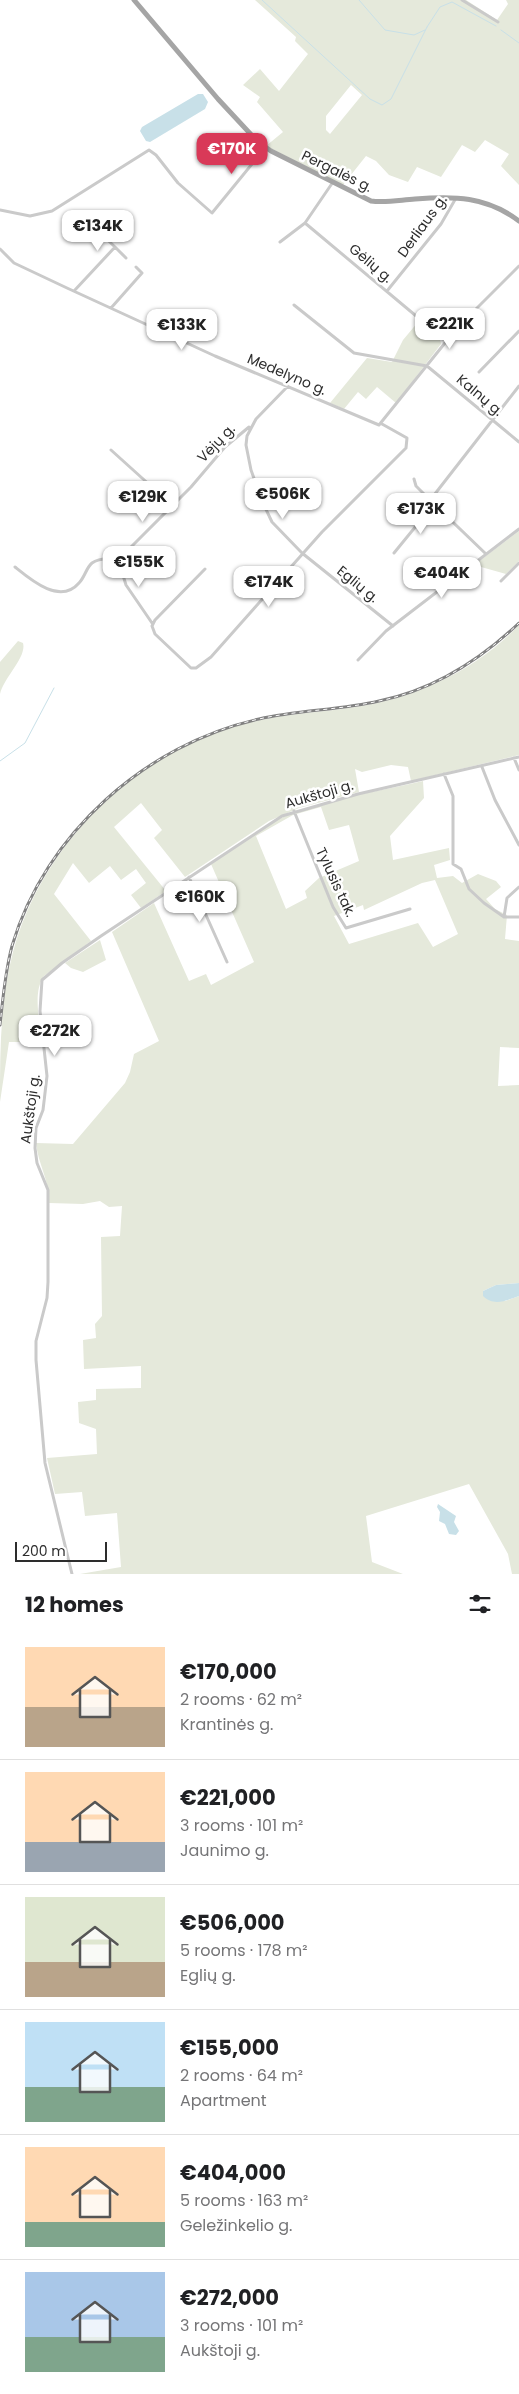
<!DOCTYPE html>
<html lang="en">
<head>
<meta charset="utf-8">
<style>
  :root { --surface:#fff; --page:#f6f6f6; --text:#202124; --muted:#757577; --line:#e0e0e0; --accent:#d93958 }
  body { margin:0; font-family:Poppins,sans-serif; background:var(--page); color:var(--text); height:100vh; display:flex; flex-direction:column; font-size:19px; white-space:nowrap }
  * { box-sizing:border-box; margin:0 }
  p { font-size:16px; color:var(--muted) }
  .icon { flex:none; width:28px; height:28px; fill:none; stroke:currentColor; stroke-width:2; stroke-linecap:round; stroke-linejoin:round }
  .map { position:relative; height:1574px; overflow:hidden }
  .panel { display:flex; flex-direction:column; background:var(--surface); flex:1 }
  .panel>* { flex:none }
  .scale { position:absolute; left:15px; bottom:12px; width:92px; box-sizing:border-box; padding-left:5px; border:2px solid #2d2d2d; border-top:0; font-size:14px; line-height:18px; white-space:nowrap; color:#2d2d2d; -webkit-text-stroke:4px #fff; paint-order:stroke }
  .price { position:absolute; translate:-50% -42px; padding:0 11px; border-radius:10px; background:#fff; color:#222; font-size:16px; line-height:32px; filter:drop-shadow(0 1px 2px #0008) }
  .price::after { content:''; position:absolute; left:50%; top:30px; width:15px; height:11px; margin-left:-8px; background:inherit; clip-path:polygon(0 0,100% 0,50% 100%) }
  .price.current { background:var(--accent); color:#fff }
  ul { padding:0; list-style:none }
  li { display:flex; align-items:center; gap:15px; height:125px; padding:0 25px }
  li+li { border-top:1px solid var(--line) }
  li span { display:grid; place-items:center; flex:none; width:140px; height:100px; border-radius:0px; color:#555 }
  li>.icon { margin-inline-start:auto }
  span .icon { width:60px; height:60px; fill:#fffc; stroke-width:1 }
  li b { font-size:21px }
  h2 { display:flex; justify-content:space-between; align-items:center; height:60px; padding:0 25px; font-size:21px }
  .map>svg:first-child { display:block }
  .green { fill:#e5e9db; fill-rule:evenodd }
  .water { fill:#c8e0e8 }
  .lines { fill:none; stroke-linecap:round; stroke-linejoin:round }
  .stream { stroke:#c8e0e8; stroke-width:1 }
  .street { stroke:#cacaca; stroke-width:3 }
  .primary { stroke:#a5a5a5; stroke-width:5 }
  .rail-casing { stroke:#828282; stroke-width:3 }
  .rail { stroke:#fff; stroke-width:1; stroke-dasharray:4; stroke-linecap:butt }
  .labels { text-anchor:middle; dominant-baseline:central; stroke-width:5; stroke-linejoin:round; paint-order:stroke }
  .street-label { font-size:14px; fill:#2d2d2d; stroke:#fff }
</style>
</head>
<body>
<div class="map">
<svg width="519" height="1574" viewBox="0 0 519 1574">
  <rect width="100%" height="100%" fill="#fff"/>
  <!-- green -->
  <path class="green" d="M255,0H466L497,20L508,4L506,0H519V185L501,166L509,154L485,140L475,152L462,145L441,177L417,167L408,182L389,175L376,161L366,156L343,185L266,146L283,132L257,102L260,97L243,85L260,69L279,91L308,54L295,41L296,37ZM351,85L362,95L330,134L326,130V116Z
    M418,322L440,339L441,344L396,403L377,387L366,399L358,392L344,409L330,403L367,358L392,362L403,340Z
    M519,531V561L506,574L474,565Z
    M519,625V755L411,781L408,767L391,765L362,772L355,769L359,792L299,808L269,821L185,877L154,838L162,830L141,803L114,827L166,891L141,908L131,895L146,883L136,869L121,880L110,866L89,883L73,863L54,894L91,941L44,976C32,993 40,1023 43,1042H9L0,1102C0,1052 0,1001 13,952C43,839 145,743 261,720C292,713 324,712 355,707C416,698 476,670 519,625Z
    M18,641L23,643C27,657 4,677 0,694V662Z
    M423,781L424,798L390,836L393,860L449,848L450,860L434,865L437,878L453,876L462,883L478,874L496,881L501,887L486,899L495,909L507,915L505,939L519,941V1048L500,1047L498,1086L519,1085V1283L496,1285L483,1291L505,1301L519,1296V1574H512L508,1554L469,1484L366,1516L372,1562L403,1574H80L121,1567L117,1513L85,1516L82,1492L55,1494L47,1458L97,1454L96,1429L79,1423L78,1402L96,1400V1389L141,1388V1366L84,1369L83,1340L96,1338L95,1324L102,1316L101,1237L120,1236L122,1206L109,1207L100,1201L83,1204L49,1203C50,1182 38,1164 36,1143L73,1144L125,1083L130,1072L134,1054L159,1041L112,932L154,903L189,981L206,974L211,985L254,962L211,864C232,850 253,833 275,821C316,800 377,792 423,781ZM321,807L329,830L349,825L359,861L319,878L305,891L307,898L286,909L256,836L293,815ZM435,880L458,934L433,947L418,923L349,944L334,916L363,905L364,910L422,883Z
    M100,940L106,960L83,972L71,968L65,963Z"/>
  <!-- water -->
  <path class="water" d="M198,94H203L208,102L205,109L150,142L146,141L140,131L142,127Z
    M519,1283V1296C507,1300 494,1307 483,1296V1291L496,1285Z
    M438,1504L456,1516L454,1522L459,1531L456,1535L449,1534L445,1524L439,1521L440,1512L437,1507Z"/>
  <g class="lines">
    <!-- stream -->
    <path class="stream" d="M262,0L370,99L382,105L391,99L427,27
      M359,0L385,30L414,35L425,30
      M427,27L440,7L452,2L496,26
      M501,30L519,43
      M0,761L25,743L54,688"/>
    <!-- street -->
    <path class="street" d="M462,0L498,22
      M0,210L30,216L52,211L149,150L156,155L178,183L212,213L265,148
      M305,223L446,341
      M91,224L115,247
      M280,242L305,223L333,182
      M0,249L14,263L67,288L215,356L379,425L457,328L519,266
      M74,291L115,247L126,258
      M387,291L441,224L456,198
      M294,305L354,353L427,366L519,442
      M111,308L142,273L136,267
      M479,372L519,331
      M288,386L256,419L247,436L246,445L251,470L262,501L272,522L302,553L393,626
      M111,450L173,506
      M414,479L416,486L434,504L486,554
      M431,499L519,386
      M394,553L434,504
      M118,559L126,585L152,623
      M15,567C31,580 60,605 79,583C85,577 86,568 92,563C103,555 115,562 124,554L191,487L225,447L249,427
      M205,569L155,620L152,626L155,634L191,668H196L211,657L322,532L406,448L407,438L382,424
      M501,581L519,563
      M358,660L386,631L519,529
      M514,758L519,770
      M482,767L495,800L519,845
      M444,774L453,796V864L461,869L469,889L484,903L504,917H519
      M294,811L333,907L346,928L410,909
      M189,877L227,962
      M504,917L507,898L519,887
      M72,1574L45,1463L36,1360V1341L47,1298L48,1282V1190L37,1163L35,1148L36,1128L43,1110L47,1076L40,1011L42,980L62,963L101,936L282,816L358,794L519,757"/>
    <!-- primary -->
    <path class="primary" d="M134,0L218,99L258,142L271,151L371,201C386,203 400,200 415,199C454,196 486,196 519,221"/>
    <defs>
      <path id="rail" d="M0,1025C3,998 5,972 12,946C45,834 146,744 259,719C299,710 340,710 379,701C433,690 480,660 519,623"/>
    </defs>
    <!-- rail casing -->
    <use href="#rail" class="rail-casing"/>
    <!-- rail -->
    <use href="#rail" class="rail"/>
  </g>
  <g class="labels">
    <!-- street labels -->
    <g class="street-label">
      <text transform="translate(337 171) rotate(26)">Pergalės g.</text>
      <text transform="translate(422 226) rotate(-54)">Derliaus g.</text>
      <text transform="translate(371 263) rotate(40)">Gėlių g.</text>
      <text transform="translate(287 374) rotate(23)">Medelyno g.</text>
      <text transform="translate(480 395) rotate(40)">Kalnų g.</text>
      <text transform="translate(216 443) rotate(-46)">Vėjų g.</text>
      <text transform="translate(358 584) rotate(39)">Eglių g.</text>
      <text transform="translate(319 794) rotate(-16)">Aukštoji g.</text>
      <text transform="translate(336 882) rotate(65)">Tylusis tak.</text>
      <text transform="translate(30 1109) rotate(-82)">Aukštoji g.</text>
    </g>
  </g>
</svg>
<div class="scale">200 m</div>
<b class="price current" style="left:232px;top:175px">€170K</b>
<b class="price" style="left:98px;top:252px">€134K</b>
<b class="price" style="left:450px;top:350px">€221K</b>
<b class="price" style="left:182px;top:351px">€133K</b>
<b class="price" style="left:283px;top:520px">€506K</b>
<b class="price" style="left:143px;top:523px">€129K</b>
<b class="price" style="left:421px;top:535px">€173K</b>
<b class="price" style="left:139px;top:588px">€155K</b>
<b class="price" style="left:442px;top:599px">€404K</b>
<b class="price" style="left:269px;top:608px">€174K</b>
<b class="price" style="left:200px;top:923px">€160K</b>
<b class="price" style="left:55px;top:1057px">€272K</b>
</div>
<section class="panel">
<h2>12 homes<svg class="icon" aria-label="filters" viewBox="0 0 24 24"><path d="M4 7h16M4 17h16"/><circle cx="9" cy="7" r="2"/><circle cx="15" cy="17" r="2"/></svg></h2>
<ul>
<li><span style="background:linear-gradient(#ffd9b3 60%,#b9a48a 0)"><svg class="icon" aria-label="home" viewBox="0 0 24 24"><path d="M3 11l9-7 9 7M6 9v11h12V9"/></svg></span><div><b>€170,000</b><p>2 rooms · 62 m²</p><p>Krantinės g.</p></div></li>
<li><span style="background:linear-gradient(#ffd9b3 70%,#9aa5b1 0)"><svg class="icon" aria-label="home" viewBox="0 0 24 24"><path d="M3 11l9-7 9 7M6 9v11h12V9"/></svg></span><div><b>€221,000</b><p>3 rooms · 101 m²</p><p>Jaunimo g.</p></div></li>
<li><span style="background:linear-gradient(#dfe7d0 65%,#b9a48a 0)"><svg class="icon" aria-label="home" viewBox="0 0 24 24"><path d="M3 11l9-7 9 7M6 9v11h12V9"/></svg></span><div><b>€506,000</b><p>5 rooms · 178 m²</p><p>Eglių g.</p></div></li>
<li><span style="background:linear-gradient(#bfe0f5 65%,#7fa58c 0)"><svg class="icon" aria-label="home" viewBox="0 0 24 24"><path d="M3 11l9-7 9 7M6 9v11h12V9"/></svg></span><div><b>€155,000</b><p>2 rooms · 64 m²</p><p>Apartment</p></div></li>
<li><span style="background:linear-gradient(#ffd9b3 75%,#7fa58c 0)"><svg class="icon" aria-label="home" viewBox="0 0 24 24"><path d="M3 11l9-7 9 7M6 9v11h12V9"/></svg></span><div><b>€404,000</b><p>5 rooms · 163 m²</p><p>Geležinkelio g.</p></div></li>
<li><span style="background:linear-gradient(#a9c7e8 65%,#7fa58c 0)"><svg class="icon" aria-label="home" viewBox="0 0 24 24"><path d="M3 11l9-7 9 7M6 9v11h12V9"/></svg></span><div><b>€272,000</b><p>3 rooms · 101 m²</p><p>Aukštoji g.</p></div></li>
</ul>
</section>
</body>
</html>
